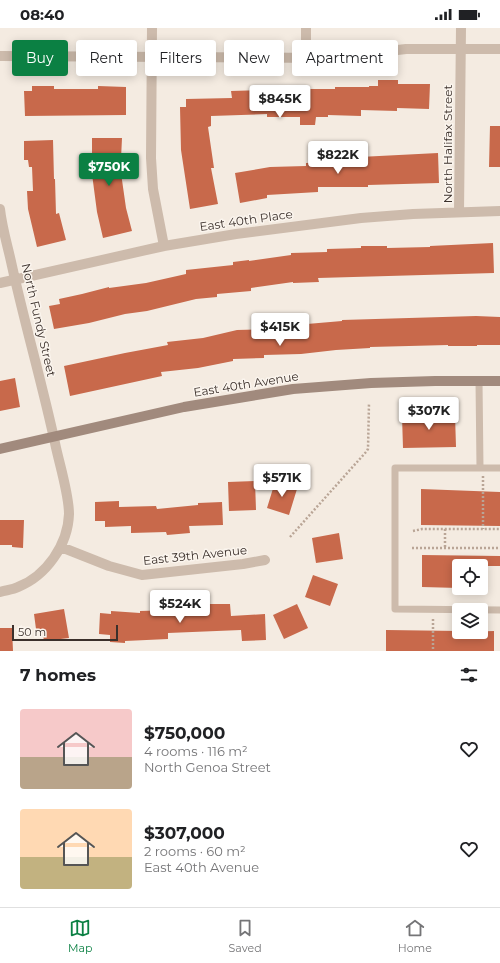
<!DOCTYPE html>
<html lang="en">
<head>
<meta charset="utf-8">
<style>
  :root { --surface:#fff; --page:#f2f2f2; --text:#202124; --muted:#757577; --line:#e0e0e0; --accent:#0b8043 }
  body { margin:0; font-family:Montserrat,sans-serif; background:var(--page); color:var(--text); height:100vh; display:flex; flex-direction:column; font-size:15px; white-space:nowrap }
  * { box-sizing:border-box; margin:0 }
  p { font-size:13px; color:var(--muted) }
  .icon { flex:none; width:22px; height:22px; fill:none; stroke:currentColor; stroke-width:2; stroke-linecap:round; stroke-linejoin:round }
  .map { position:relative; height:623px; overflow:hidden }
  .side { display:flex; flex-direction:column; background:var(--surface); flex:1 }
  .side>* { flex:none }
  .top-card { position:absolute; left:12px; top:12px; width:476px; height:36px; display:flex; gap:8px }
  .fabs { position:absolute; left:452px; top:531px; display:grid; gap:8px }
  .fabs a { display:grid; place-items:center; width:36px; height:36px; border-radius:4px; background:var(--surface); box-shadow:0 2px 10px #0003; font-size:20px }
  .scale { position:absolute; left:12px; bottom:10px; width:106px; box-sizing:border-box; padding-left:4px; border:2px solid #3b302b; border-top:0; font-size:11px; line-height:14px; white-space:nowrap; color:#3b302b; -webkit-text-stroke:3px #fbf5ee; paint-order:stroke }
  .price { position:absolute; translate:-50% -34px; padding:0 9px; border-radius:4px; background:#fff; color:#222; font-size:13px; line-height:26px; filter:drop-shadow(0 1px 2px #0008) }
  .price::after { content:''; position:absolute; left:50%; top:24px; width:12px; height:9px; margin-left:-6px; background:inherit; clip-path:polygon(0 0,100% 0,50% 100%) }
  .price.active { background:var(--accent); color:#fff }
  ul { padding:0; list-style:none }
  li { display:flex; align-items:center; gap:12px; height:100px; padding:0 20px }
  li span { display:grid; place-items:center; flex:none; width:112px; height:80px; border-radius:4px; color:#555 }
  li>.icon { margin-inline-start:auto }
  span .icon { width:48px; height:48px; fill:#fffc; stroke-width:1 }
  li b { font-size:17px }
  h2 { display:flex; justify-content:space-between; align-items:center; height:48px; padding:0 20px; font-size:17px }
  .pill { padding:0 14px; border-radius:4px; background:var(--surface); box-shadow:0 2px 10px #0003; font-size:14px; line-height:36px }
  .pill.active { background:var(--accent); color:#fff }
  .status { display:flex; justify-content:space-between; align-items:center; height:28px; padding:0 20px; background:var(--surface); direction:ltr }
  .status svg { height:11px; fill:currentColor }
  .dock { display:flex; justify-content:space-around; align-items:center; height:56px; border-top:1px solid var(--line); background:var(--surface); font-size:11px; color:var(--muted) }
  .dock a { display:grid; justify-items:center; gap:2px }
  .dock .active { color:var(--accent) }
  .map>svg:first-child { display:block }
  .building { fill:#c8694b }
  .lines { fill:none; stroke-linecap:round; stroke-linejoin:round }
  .path { stroke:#b9a596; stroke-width:2.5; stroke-dasharray:2 2; stroke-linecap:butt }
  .lane { stroke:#cdbbac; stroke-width:7 }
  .street { stroke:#cdbbac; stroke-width:10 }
  .secondary { stroke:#a18a7d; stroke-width:10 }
  .labels { text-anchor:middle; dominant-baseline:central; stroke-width:3; stroke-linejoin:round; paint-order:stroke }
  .street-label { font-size:12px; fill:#3b302b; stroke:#fbf5ee }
</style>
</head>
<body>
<div class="status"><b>08:40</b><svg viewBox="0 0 49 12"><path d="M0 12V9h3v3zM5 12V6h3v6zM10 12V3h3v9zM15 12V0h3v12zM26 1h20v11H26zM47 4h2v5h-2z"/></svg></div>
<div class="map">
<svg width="500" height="623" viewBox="0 0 500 623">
  <rect width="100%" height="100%" fill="#f4ebe1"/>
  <!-- building -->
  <path class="building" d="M378,52H398V56H430L429,81L397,80V83L361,82V88L328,87V89H316L315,97H300V89H267V86L211,88V98L208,99L214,140H211L218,176L190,181L181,122L180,79H186V71L232,70L231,63L267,62V59H294V61H335V59H369V58H378Z
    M32,58H54V61H98V58L126,59V87L25,88L24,63H32Z
    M490,98H500V139H489Z
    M92,110H122L121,131H119L126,180L132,203L103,210L97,184L92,146Z
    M53,112L54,151H55L56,186L59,185L66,212L37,219L28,181L27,163H33L32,139H29L28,132H24V113Z
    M438,125L439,155L368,157V159H318V164L267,167V170L240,175L235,145L270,139L306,138V135L340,133V130Z
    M493,215L494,245L318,250L319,254L293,255V254L251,260V263L217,266V269L196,271L147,283L125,286L89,295L54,301L49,278L60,276L59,271L82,266L109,259V260L146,255L186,246V242L233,237V234L249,232V233L291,227V225L327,224V221L361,220V218H387V220L430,219V218Z
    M476,288L500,289V317H477V318H448V317L370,319V320L336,322L301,326L264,327V330L233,331V333L198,340L161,344L162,348L70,368L64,338L125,325L168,317L167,314L203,310L237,302L271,301V299H307V296L342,293V292Z
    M15,350L20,379L0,383V353Z
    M417,387H455L456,419L403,420L402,388Z
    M255,453L256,482L229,483L228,454Z
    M275,454L297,461L289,487L267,480Z
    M421,461L500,464V498L421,497Z
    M119,473V479L156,478L157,481L198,477V475L222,474L223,497L189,498L190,505L167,507L166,504L131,505V498L105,499V493H95V474Z
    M0,492H24L23,520L12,519V517H0Z
    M339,505L343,531L316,535L312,510Z
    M422,527L500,528V538H459V560L422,559Z
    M313,547L338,556L330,578L305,569Z
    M206,576H230L231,588L265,586L266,612L242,613L241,602L168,605V611L125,613V615L110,614V607L99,606L100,585L111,586V583L140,585V583L207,581Z
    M297,576L308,600L284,611L273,587Z
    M64,581L69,610L44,613L42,601H36L34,586Z
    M0,600H12L13,623H0Z
    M386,602L459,603V604L494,603V623H386Z"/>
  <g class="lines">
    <!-- path -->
    <path class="path" d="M483,448V501
      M445,501V519
      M413,503L422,501H500
      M290,509L366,424L368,421L369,375
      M412,520H500
      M433,591V623"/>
    <!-- lane -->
    <path class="lane" d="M479,353L480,440H500
      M480,440H395V581L500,582"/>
    <!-- street -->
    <path class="street" d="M152,0L151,130L153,161L164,218
      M0,28L328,30L406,21H500
      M306,30V0
      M0,181C2,200 8,219 12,238C25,297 42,355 55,415C59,435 69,466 69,486C68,517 46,548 18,559C12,562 6,562 0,564
      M459,184L461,0
      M0,255L164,218L236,206L361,190L413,186L500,183
      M61,519L109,538L142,547L243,536L265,532"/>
    <!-- secondary -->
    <path class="secondary" d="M0,421L184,379L293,361L371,355L435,353H500"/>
  </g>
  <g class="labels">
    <!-- street labels -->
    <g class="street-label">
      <text transform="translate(447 116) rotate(-90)">North Halifax Street</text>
      <text transform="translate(246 192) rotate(-8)">East 40th Place</text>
      <text transform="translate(39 292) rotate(77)">North Fundy Street</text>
      <text transform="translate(246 356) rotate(-9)">East 40th Avenue</text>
      <text transform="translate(195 527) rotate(-6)">East 39th Avenue</text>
    </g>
  </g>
</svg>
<div class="fabs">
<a><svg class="icon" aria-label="locate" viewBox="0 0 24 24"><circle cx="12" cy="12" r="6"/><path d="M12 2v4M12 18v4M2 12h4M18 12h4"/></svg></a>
<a><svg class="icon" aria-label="layers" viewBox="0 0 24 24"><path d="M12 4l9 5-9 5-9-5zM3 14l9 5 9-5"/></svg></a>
</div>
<div class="scale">50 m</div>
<b class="price" style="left:280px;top:91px">$845K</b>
<b class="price" style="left:338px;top:147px">$822K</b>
<b class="price active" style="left:109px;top:159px">$750K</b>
<b class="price" style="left:280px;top:319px">$415K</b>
<b class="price" style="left:429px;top:403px">$307K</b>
<b class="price" style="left:282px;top:470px">$571K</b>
<b class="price" style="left:180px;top:596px">$524K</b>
<div class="top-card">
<a class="pill active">Buy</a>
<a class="pill">Rent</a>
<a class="pill">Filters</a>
<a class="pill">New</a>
<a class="pill">Apartment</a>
</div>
</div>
<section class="side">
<h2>7 homes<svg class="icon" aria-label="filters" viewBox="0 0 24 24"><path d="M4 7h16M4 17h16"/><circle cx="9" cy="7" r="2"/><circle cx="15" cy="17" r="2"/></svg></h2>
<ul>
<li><span style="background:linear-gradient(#f6c9c9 60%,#b9a48a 0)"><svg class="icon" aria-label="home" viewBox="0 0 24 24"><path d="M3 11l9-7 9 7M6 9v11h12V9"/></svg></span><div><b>$750,000</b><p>4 rooms · 116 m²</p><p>North Genoa Street</p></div><svg class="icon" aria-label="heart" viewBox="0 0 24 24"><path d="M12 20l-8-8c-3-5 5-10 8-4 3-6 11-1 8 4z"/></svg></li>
<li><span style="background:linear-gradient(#ffd9b3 60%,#c2b280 0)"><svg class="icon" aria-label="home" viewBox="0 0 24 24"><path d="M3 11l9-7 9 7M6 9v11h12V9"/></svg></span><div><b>$307,000</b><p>2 rooms · 60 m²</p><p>East 40th Avenue</p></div><svg class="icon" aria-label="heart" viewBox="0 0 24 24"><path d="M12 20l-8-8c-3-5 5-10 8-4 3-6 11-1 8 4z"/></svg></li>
</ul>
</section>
<nav class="dock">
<a class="active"><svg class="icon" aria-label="map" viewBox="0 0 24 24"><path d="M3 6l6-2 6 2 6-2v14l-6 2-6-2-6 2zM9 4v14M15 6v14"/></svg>Map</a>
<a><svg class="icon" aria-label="saved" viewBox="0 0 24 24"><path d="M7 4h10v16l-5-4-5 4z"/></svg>Saved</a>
<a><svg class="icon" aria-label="home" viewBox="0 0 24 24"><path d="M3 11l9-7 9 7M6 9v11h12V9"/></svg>Home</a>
</nav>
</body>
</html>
